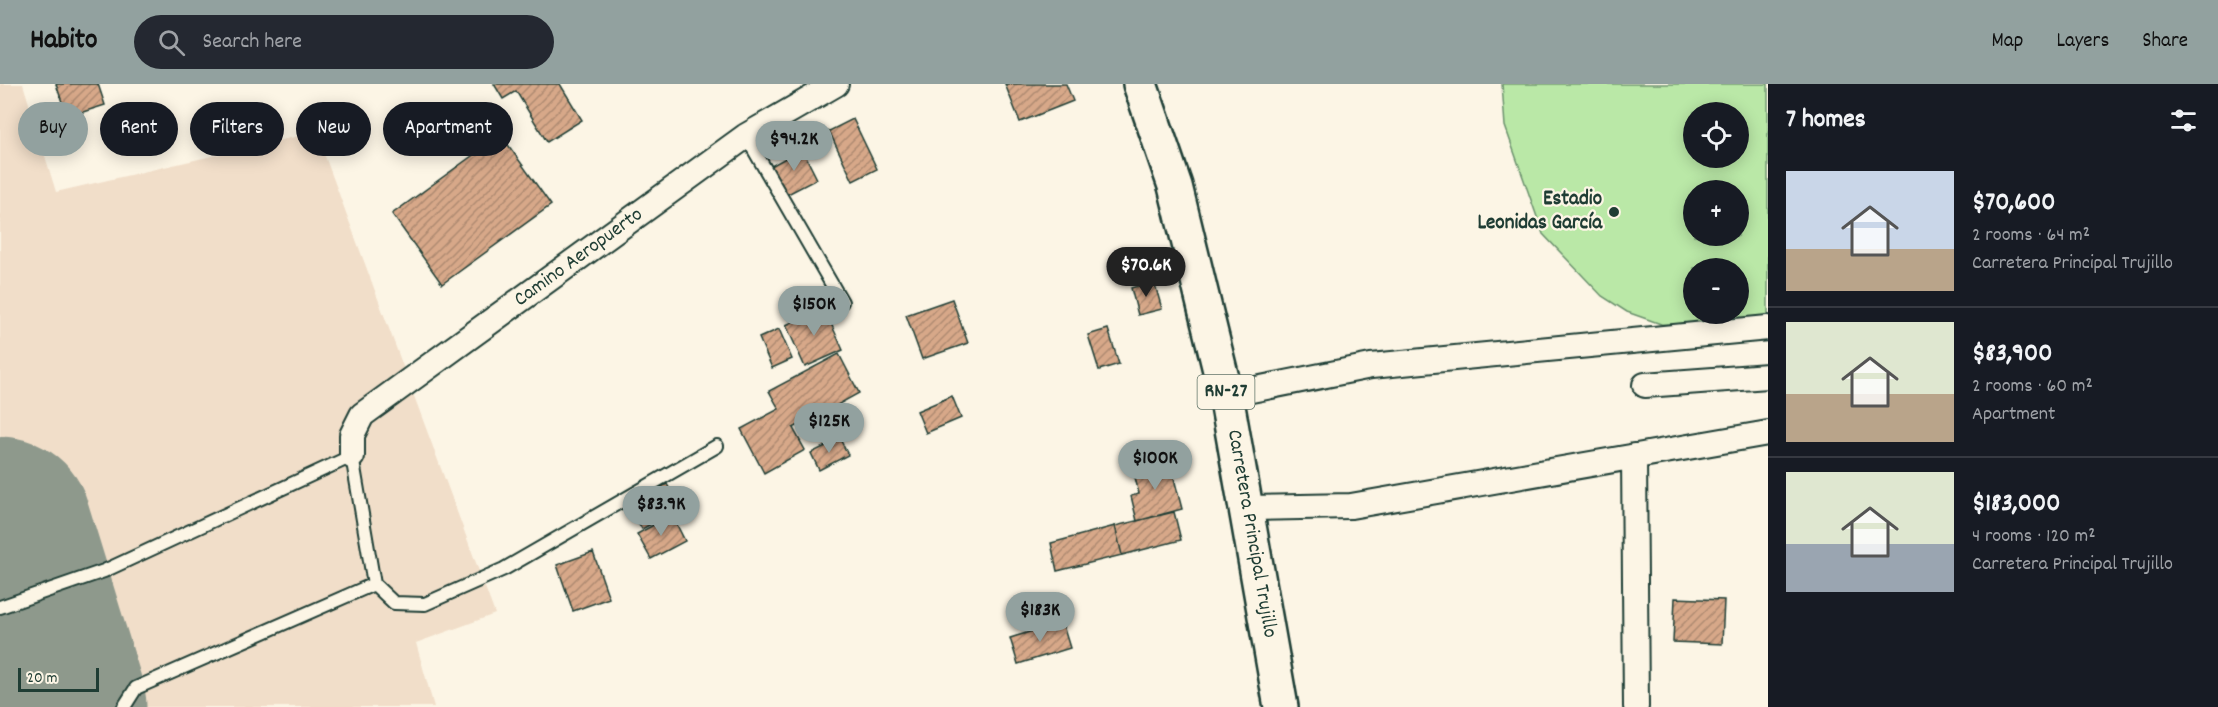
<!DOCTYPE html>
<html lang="en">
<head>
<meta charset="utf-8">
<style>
  :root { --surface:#171b24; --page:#242831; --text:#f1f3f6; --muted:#9ea1a6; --line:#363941; --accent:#92a19f }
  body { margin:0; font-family:Dekko,sans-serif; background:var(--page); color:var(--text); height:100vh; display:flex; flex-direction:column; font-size:22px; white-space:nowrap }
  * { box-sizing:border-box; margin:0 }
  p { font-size:20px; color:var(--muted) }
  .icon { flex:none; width:33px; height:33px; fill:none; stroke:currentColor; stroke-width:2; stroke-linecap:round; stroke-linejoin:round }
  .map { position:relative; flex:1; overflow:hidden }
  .panel { display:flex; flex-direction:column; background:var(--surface); width:450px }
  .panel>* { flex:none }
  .hud { position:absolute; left:18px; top:18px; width:570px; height:54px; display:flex; gap:12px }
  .controls { position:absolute; left:1683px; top:18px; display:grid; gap:12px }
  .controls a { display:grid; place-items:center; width:66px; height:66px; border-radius:50%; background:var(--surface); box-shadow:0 3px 15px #0003; font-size:30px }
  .scale { position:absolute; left:18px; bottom:15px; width:81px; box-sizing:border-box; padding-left:6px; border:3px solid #1f3d34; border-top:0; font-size:16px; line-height:21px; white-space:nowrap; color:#1f3d34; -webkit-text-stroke:4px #fcf5e5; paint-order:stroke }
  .price { position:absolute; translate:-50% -51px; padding:0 14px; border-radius:21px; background:var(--accent); color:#111; font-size:20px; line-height:39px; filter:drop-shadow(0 2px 3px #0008) }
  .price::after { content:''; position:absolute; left:50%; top:36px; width:18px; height:14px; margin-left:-9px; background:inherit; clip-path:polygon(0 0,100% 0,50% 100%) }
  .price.selected { background:#222; color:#fff }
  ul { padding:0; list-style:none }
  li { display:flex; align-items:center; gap:18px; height:150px; padding:0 18px }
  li+li { border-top:2px solid var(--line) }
  li span { display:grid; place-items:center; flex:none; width:168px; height:120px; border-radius:0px; color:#555 }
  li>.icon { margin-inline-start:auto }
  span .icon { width:72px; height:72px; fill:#fffc; stroke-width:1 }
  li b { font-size:26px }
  h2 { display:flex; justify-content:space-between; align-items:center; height:72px; padding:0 18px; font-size:26px }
  .chip { padding:0 21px; border-radius:27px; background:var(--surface); box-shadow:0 3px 15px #0003; font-size:21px; line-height:54px }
  .chip.selected { background:var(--accent); color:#111 }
  header { display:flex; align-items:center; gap:36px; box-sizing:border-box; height:84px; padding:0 30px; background:var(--accent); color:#111 }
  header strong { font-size:28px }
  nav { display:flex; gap:33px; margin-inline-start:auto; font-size:21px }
  .search { width:420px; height:54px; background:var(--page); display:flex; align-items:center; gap:15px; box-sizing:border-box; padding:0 21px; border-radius:33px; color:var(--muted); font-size:22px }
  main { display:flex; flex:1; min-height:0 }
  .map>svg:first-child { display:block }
  .built { fill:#f1dec9 }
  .pitch { fill:#bae8a7; stroke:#6c926e; stroke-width:1.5; fill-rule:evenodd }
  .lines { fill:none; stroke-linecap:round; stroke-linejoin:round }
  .runway { stroke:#8e998c; stroke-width:183 }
  .building { fill:url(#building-hatch); stroke:#1f3d34; stroke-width:1.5 }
  .service-casing { stroke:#1f3d34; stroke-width:16 }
  .minor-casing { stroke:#1f3d34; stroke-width:28 }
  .primary-casing { stroke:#1f3d34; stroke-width:38 }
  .service { stroke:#fcf5e5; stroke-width:12 }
  .minor { stroke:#fcf5e5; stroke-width:24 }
  .primary { stroke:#fcf5e5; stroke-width:33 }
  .poi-dot { fill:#1f3d34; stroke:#fcf5e5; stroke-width:2 }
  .labels { text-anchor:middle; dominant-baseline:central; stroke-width:4.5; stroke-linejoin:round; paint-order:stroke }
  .shield { fill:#fcf5e5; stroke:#617469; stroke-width:1.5 }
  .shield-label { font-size:20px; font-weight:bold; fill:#1f3d34 }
  .poi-label { font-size:21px; font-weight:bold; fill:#1f3d34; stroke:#fcf5e5; text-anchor:end }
  .street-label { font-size:21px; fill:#1f3d34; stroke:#fcf5e5 }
</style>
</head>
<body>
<header>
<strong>Habito</strong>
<div class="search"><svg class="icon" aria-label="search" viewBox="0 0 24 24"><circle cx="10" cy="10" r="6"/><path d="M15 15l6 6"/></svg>Search here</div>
<nav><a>Map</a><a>Layers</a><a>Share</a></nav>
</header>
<main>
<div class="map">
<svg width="1768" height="623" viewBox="0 0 1768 623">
  <defs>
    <pattern id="building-hatch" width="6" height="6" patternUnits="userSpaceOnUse" patternTransform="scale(1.5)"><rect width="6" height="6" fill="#d7a889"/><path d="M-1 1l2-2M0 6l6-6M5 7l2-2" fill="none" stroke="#ae8a71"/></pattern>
  </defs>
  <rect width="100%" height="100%" fill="#fcf5e5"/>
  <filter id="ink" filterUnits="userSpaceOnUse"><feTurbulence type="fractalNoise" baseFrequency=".0167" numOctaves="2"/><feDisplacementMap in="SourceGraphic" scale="12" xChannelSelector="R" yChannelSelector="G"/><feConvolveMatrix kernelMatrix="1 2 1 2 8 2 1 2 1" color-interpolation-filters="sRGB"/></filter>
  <g filter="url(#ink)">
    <!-- built -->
    <path class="built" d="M0,0H23L56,108L316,48L495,530L416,559L434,623H0Z"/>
    <!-- pitch -->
    <path class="pitch" d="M1502,0H1768V231L1705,243L1661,240L1627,228L1602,212L1543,150L1505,42ZM1694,28H1738V74H1694ZM1694,106H1738V152H1694ZM1694,184H1738V230H1694Z"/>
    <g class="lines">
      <!-- runway -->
      <path class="runway" d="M0,444L55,623"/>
    </g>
    <!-- building -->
    <path class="building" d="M56,0H98L105,21L67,33Z
      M494,0H560L582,36L547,58L516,7L503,15Z
      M1005,0H1066L1073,17L1020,38Z
      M853,35L877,85L853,97L829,47Z
      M501,51L551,121L442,200L392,130Z
      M802,65L817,95L786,111L771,82Z
      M1154,197L1162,225L1138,231L1131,204Z
      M952,215L968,259L922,275L906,231Z
      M824,224L843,266L805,283L786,241Z
      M779,245L792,275L772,284L759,254Z
      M1108,245L1119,280L1099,286L1088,251Z
      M839,270L859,309L828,326L833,336L804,350L799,341L793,344L805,366L764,389L741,345L779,325L769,307Z
      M952,312L961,334L926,349L917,327Z
      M840,355L848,371L819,386L811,369Z
      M1169,375L1182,425L1137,437L1131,412L1139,410L1133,385Z
      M667,400L680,424L642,445L628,421Z
      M1174,428L1181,456L1122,471L1115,442Z
      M672,431L685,457L651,475L637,450Z
      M1115,442L1122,471L1057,487L1051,459Z
      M593,468L609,514L573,527L557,481Z
      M1675,514L1724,516L1722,560L1673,558Z
      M1062,538L1070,564L1018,580L1010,554Z"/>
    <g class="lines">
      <defs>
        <path id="service" d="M746,52L842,218
          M0,523L104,487L352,372L374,500L394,519L425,520L504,485L717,362
          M124,623L136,604L374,500"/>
        <path id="minor" d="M1645,301L1768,292
          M1226,311L1371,282L1768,244
          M352,372V351L362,331L746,52L836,0
          M1634,372L1636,623
          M1247,424L1351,422L1768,349"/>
        <path id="primary" d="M1140,0L1175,102L1226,311L1281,623"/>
      </defs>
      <!-- service casing -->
      <use href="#service" class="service-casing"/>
      <!-- minor casing -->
      <use href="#minor" class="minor-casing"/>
      <!-- primary casing -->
      <use href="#primary" class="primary-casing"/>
      <!-- service -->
      <use href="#service" class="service"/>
      <!-- minor -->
      <use href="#minor" class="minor"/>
      <!-- primary -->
      <use href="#primary" class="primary"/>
    </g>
  </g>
  <!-- markers -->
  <circle class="poi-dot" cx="1614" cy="128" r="6"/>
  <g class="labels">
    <!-- shield labels -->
    <rect class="shield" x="1197.5" y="291" width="57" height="34" rx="4.5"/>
    <g class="shield-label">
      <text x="1226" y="308">RN-27</text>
    </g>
    <!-- poi labels -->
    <g class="poi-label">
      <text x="1602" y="116">Estadio<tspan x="1602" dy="24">Leonidas García</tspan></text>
    </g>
    <!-- street labels -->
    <g class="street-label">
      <text transform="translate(579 174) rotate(-36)">Camino Aeropuerto</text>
      <text transform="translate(1251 450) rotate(80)">Carretera Principal Trujillo</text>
    </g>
  </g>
</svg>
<div class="controls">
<a><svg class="icon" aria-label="locate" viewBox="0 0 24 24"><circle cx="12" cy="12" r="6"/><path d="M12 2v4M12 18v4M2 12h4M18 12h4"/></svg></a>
<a>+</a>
<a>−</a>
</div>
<div class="scale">20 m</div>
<b class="price" style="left:794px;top:88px">$94.2K</b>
<b class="price selected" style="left:1146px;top:214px">$70.6K</b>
<b class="price" style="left:814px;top:253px">$150K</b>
<b class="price" style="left:829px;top:370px">$125K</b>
<b class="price" style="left:1155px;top:407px">$100K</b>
<b class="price" style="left:661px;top:453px">$83.9K</b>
<b class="price" style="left:1040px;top:559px">$183K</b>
<div class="hud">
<a class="chip selected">Buy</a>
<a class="chip">Rent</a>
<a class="chip">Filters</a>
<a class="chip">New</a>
<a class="chip">Apartment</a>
</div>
</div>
<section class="panel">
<h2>7 homes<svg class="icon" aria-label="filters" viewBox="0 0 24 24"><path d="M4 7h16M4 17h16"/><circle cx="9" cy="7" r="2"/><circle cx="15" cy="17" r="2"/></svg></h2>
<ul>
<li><span style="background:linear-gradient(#c9d6e8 65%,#b9a48a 0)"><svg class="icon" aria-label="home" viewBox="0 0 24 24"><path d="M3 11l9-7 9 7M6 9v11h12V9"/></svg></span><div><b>$70,600</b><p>2 rooms · 64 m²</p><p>Carretera Principal Trujillo</p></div></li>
<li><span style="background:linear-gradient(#dfe7d0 60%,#b9a48a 0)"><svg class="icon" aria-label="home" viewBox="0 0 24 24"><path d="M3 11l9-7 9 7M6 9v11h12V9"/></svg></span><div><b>$83,900</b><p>2 rooms · 60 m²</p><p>Apartment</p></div></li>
<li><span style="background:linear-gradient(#dfe7d0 60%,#9aa5b1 0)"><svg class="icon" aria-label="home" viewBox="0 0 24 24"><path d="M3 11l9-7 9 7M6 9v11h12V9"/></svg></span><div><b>$183,000</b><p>4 rooms · 120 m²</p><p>Carretera Principal Trujillo</p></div></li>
</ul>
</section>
</main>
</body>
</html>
